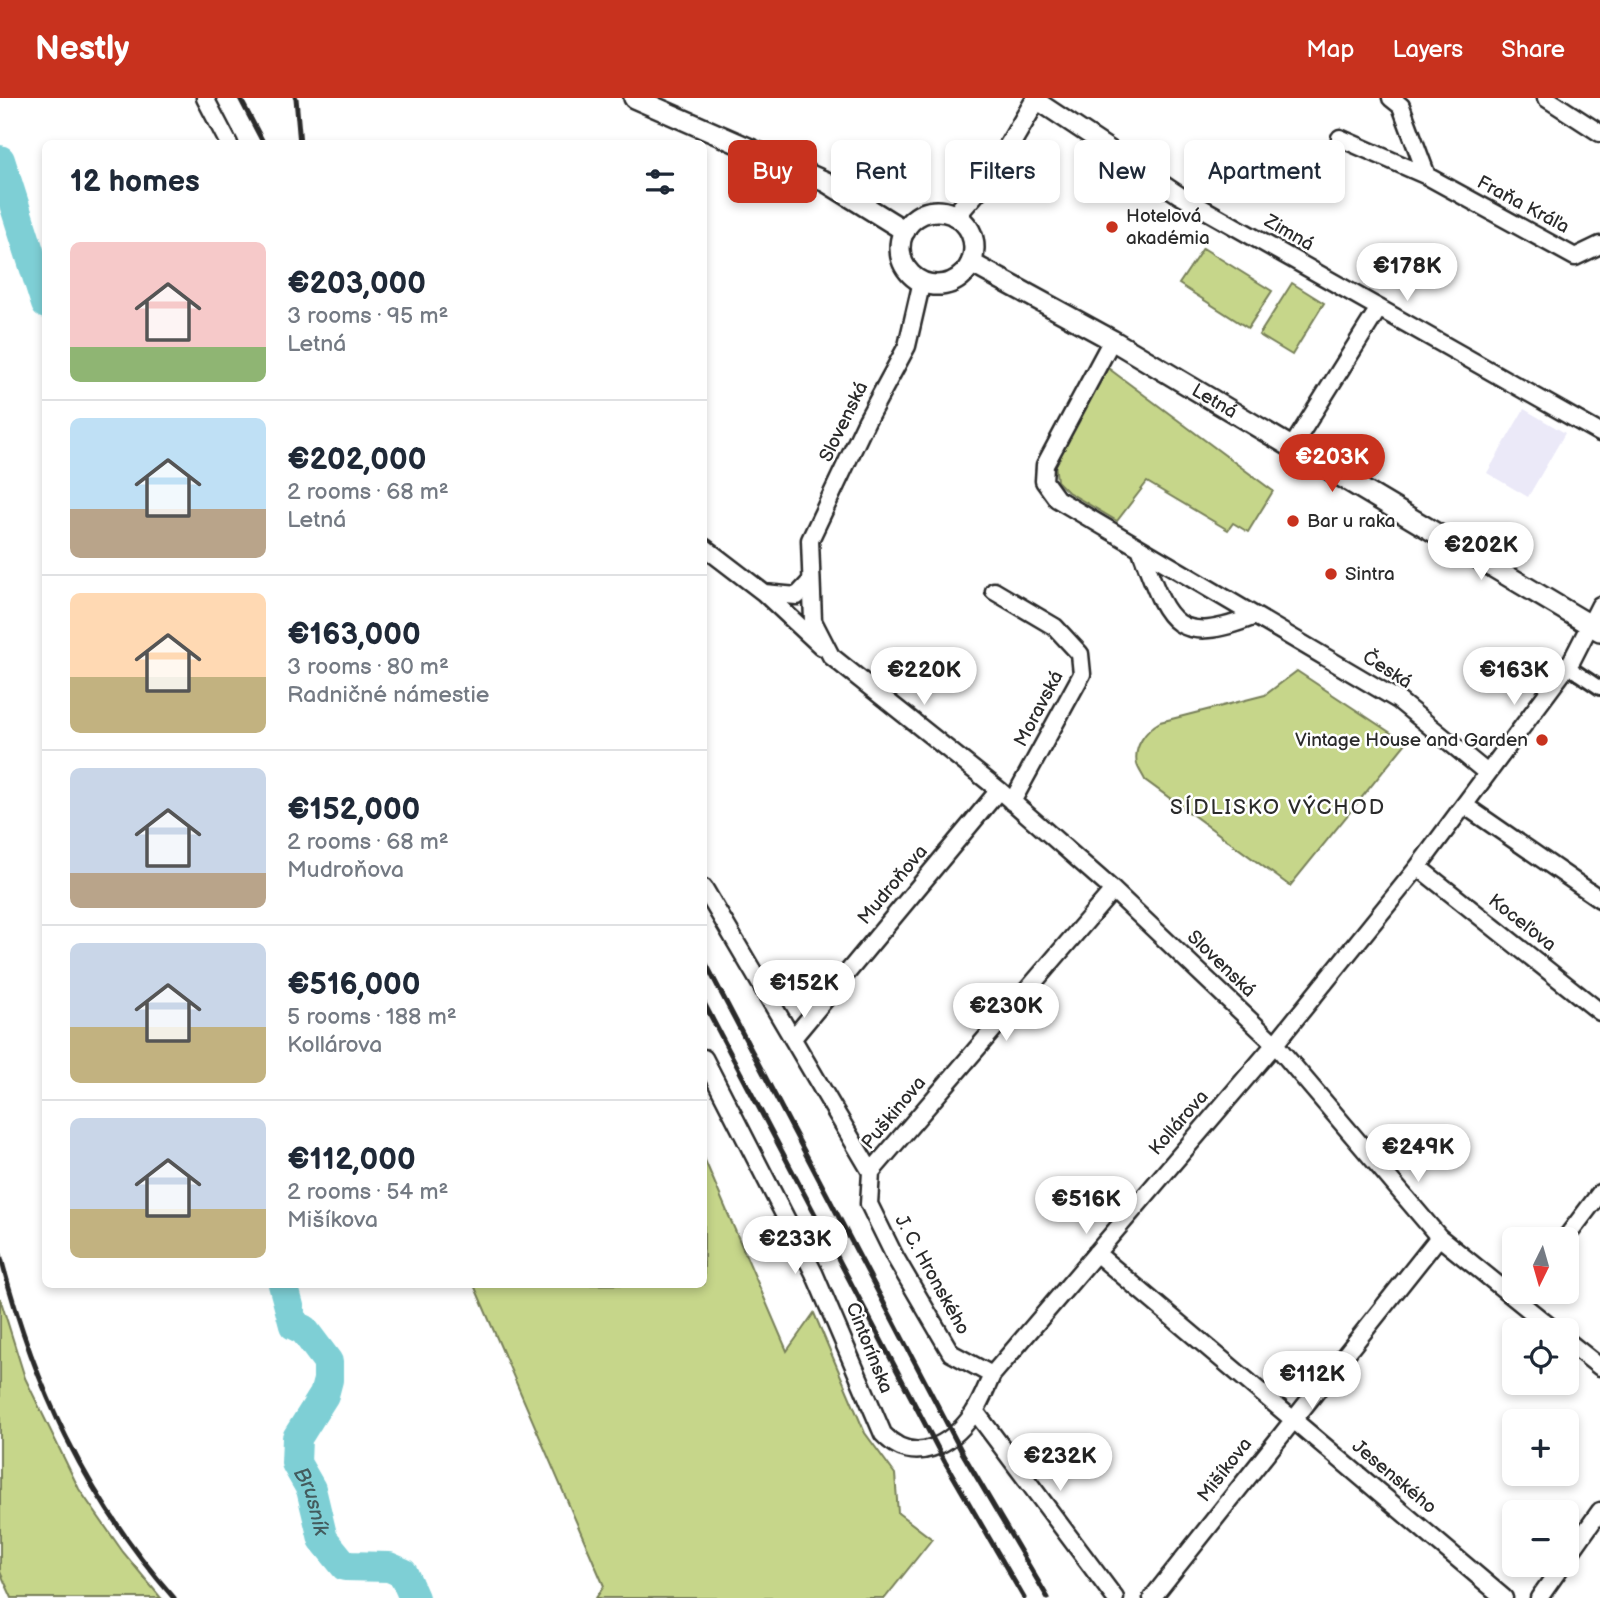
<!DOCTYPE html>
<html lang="en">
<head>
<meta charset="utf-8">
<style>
  :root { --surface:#fff; --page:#f6f6f7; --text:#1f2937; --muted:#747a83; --line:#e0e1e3; --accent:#c8321e }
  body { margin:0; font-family:"Balsamiq Sans",sans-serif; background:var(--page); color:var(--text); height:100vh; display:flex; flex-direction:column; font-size:26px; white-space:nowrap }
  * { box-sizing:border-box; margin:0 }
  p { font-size:23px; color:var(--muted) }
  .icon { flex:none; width:38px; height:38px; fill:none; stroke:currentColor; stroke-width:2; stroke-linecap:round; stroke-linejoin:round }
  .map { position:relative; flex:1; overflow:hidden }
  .panel { position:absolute; left:42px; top:42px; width:665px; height:1148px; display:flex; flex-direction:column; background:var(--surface); border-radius:10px; box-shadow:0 4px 10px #0003 }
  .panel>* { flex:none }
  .top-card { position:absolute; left:728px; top:42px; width:665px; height:63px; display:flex; gap:14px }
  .needle { width:46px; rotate:185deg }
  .controls { position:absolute; left:1502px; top:1129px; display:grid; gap:14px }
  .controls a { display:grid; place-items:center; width:77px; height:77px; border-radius:10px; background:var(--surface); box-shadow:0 4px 10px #0003; font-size:35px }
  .price { position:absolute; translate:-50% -60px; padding:0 16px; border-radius:24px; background:#fff; color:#222; font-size:23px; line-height:46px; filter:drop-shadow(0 2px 4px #0008) }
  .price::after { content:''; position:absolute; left:50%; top:42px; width:21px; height:16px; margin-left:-10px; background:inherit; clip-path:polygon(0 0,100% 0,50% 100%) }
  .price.active { background:var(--accent); color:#fff }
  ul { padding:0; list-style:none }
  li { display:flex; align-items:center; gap:21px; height:175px; padding:0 28px }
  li+li { border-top:2px solid var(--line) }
  li span { display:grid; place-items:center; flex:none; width:196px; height:140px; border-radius:10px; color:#555 }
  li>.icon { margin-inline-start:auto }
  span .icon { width:84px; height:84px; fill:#fffc; stroke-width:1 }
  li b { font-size:30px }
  h2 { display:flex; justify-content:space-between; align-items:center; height:84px; padding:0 28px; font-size:30px }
  .chip { padding:0 24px; border-radius:10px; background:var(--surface); box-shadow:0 4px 10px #0003; font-size:24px; line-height:63px }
  .chip.active { background:var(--accent); color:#fff }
  header { display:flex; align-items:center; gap:42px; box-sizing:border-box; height:98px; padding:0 35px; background:var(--accent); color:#fff }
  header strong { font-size:33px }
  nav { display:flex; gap:38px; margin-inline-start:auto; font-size:24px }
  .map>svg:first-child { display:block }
  .built { fill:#ebe9f8 }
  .green { fill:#c6d68a; stroke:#78805a; stroke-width:2 }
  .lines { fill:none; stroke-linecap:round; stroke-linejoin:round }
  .river { stroke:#7ecfd5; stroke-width:30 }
  .pedestrian-casing { stroke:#2b2b2b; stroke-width:18 }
  .minor-casing { stroke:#2b2b2b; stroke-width:21 }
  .tertiary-casing { stroke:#2b2b2b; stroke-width:24 }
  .pedestrian { stroke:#fff; stroke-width:12 }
  .minor { stroke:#fff; stroke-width:16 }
  .tertiary { stroke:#fff; stroke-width:19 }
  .rail { stroke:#2b2b2b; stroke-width:5 }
  .poi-dot { fill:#c8321e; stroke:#fff; stroke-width:2.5 }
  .labels { text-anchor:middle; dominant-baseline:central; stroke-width:5; stroke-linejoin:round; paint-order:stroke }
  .street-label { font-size:19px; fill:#2b2b2b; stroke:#fff }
  .poi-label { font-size:19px; fill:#2b2b2b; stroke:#fff; text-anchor:start }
  .neighbourhood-label { font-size:21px; letter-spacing:2px; fill:#2b2b2b; stroke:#fff }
  .water-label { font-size:21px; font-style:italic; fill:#445c5e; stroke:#fff }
</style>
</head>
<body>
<header>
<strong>Nestly</strong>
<nav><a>Map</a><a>Layers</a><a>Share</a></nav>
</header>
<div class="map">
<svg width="1600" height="1500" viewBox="0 0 1600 1500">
  <rect width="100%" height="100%" fill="#fff"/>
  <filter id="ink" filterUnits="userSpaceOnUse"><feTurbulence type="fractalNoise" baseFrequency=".0143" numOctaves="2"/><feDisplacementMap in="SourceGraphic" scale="14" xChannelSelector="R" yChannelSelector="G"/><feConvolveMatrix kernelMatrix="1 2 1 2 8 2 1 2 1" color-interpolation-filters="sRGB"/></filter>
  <g filter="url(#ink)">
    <!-- built -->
    <path class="built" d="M1524,311L1565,335L1528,399L1487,375Z"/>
    <!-- green -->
    <path class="green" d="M1203,150L1272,193L1248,230L1179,186Z
      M1292,185L1324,205L1292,257L1259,237Z
      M1108,270L1273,393L1248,434L1233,425L1228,432L1147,384L1117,423L1068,394L1057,383L1055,364Z
      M1297,573L1406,645L1290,788L1145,682C1143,677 1138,671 1137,666C1133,649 1146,632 1160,624L1265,597Z
      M704,1060L787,1253L814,1215L865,1335L895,1376L898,1415L932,1441L885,1500H596L604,1488L474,1187L704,1186Z
      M0,1200L25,1280L79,1391L123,1454L161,1500H12L0,1474Z"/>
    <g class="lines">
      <!-- river -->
      <g class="river">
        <path d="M0,62L46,206"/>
        <path id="s1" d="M283,1186L294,1227L304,1232L328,1264V1282L324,1297L297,1340L296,1365L311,1391L323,1441L345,1468L389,1469L403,1475L414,1500"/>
      </g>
      <defs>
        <path id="pedestrian" d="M1567,568L1600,590"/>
        <path id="minor" d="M205,0L229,46
          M1546,0L1600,35
          M1036,2L1179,97L1600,335
          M1340,40L1427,78L1401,8L1391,0
          M1427,78L1575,159L1600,147
          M922,183L907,248L867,322L810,442L813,523L831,558L999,692L1113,792L1275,946L1439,1139L1554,1232
          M1112,242L1045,367L1044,383L1057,401L1398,602L1487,675
          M1292,349L1379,210
          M704,449L764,495L822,549
          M1140,450C1167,521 1172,551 1255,518
          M994,493L1055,529L1080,556L1082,576L1012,704
          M764,495L797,498L810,484
          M1464,707L1600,801
          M1418,769L1600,914
          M704,790L871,1074
          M793,940L999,692
          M704,960L814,1175L883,1336C914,1369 951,1347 973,1316C981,1304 986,1290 992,1277L1275,946L1418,769L1572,562L1600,507
          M871,1074L1113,792
          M871,1074L869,1106L895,1159L951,1255L992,1277
          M1565,1141L1600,1095
          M1096,1155L1504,1500
          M1566,1242L1600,1269
          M975,1313L1115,1500
          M1566,1461L1600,1413
          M1152,1500L1439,1139
          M1539,1500L1563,1466"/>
        <g id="tertiary">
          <path d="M634,0L826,84L905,133"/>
          <circle cx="937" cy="150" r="37"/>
          <path d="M955,118L995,72L1037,0"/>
          <path id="s2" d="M971,165L1112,242L1600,533"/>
        </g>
      </defs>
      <!-- pedestrian casing -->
      <use href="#pedestrian" class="pedestrian-casing"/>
      <!-- minor casing -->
      <use href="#minor" class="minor-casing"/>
      <!-- tertiary casing -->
      <use href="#tertiary" class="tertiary-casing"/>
      <!-- pedestrian -->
      <use href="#pedestrian" class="pedestrian"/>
      <!-- minor -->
      <use href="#minor" class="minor"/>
      <!-- tertiary -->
      <use href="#tertiary" class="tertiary"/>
      <!-- rail -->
      <path class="rail" d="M240,0L264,46
        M296,0L300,46
        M704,862L963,1356L1048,1500
        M704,905L945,1364L1024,1500
        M0,1156C33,1286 85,1399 174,1500"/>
    </g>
  </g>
  <!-- markers -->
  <g class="poi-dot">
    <circle cx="1112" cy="129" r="7"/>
    <circle cx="1293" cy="423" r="7"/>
    <circle cx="1331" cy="476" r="7"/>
    <circle cx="1542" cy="642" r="7"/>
  </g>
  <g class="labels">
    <!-- street labels -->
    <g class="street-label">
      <text transform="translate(1523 107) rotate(28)">Fraňa Kráľa</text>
      <text transform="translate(1289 135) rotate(30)">Zimná</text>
      <text stroke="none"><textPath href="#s2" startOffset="280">Letná</textPath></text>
      <text transform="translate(844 324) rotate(-64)">Slovenská</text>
      <text transform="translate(1387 572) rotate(32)">Česká</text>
      <text transform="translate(1039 611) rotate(-62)">Moravská</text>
      <text transform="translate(893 787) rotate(-50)">Mudroňova</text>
      <text transform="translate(1522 825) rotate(38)">Koceľova</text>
      <text transform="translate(1221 866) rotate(44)">Slovenská</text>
      <text transform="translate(894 1015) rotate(-50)">Puškinova</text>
      <text transform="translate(1179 1025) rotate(-49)">Kollárova</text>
      <text transform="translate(932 1177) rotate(61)">J. C. Hronského</text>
      <text transform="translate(869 1250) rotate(68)">Cintorínska</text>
      <text transform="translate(1225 1372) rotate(-52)">Mišíkova</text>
      <text transform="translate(1394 1379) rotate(40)">Jesenského</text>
    </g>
    <!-- poi labels -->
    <g class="poi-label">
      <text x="1126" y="118">Hotelová<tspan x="1126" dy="22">akadémia</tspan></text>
      <text x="1307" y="423">Bar u raka</text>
      <text x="1345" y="476">Sintra</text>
      <text x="1528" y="642" text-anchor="end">Vintage House and Garden</text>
    </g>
    <!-- neighbourhood labels -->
    <g class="neighbourhood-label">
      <text x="1278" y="709">SÍDLISKO VÝCHOD</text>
    </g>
    <!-- water labels -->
    <g class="water-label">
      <text stroke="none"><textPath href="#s1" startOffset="245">Brusník</textPath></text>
    </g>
  </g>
</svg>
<div class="controls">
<a><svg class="needle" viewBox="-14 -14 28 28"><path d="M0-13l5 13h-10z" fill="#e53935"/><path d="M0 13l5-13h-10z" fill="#747a83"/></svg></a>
<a><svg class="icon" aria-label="locate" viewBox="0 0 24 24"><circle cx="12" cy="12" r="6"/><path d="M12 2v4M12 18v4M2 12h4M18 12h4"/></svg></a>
<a>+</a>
<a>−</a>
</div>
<b class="price" style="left:1407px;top:205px">€178K</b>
<b class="price active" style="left:1332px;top:396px">€203K</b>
<b class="price" style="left:1481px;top:484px">€202K</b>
<b class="price" style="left:924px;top:609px">€220K</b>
<b class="price" style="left:1514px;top:609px">€163K</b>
<b class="price" style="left:804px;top:922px">€152K</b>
<b class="price" style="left:1006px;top:945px">€230K</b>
<b class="price" style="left:1418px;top:1086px">€249K</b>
<b class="price" style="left:1086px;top:1138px">€516K</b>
<b class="price" style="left:795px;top:1178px">€233K</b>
<b class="price" style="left:1312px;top:1313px">€112K</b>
<b class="price" style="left:1060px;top:1395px">€232K</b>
<div class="top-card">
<a class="chip active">Buy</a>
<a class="chip">Rent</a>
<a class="chip">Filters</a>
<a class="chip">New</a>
<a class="chip">Apartment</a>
</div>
<section class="panel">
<h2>12 homes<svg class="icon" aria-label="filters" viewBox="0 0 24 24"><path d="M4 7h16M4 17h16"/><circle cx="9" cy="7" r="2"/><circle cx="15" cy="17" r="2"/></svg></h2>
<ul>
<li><span style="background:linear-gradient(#f6c9c9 75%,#8fb573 0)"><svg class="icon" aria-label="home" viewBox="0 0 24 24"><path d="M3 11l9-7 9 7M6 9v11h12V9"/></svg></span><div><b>€203,000</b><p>3 rooms · 95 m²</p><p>Letná</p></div></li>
<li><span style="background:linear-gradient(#bfe0f5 65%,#b9a48a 0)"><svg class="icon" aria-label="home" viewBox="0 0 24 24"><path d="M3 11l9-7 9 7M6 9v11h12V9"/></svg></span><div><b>€202,000</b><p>2 rooms · 68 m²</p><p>Letná</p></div></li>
<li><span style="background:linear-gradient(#ffd9b3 60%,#c2b280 0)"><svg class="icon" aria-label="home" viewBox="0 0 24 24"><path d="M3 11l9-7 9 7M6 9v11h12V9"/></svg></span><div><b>€163,000</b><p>3 rooms · 80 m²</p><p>Radničné námestie</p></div></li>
<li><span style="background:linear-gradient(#c9d6e8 75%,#b9a48a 0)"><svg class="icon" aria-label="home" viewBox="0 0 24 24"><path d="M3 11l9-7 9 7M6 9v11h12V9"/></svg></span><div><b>€152,000</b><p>2 rooms · 68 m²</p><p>Mudroňova</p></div></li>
<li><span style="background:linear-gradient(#c9d6e8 60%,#c2b280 0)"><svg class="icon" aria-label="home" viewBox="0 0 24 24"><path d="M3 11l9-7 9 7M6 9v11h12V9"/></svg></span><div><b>€516,000</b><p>5 rooms · 188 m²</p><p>Kollárova</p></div></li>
<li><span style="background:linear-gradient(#c9d6e8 65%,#c2b280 0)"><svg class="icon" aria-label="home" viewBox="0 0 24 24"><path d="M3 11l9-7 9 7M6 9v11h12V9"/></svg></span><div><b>€112,000</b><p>2 rooms · 54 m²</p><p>Mišíkova</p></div></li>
</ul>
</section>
</div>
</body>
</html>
